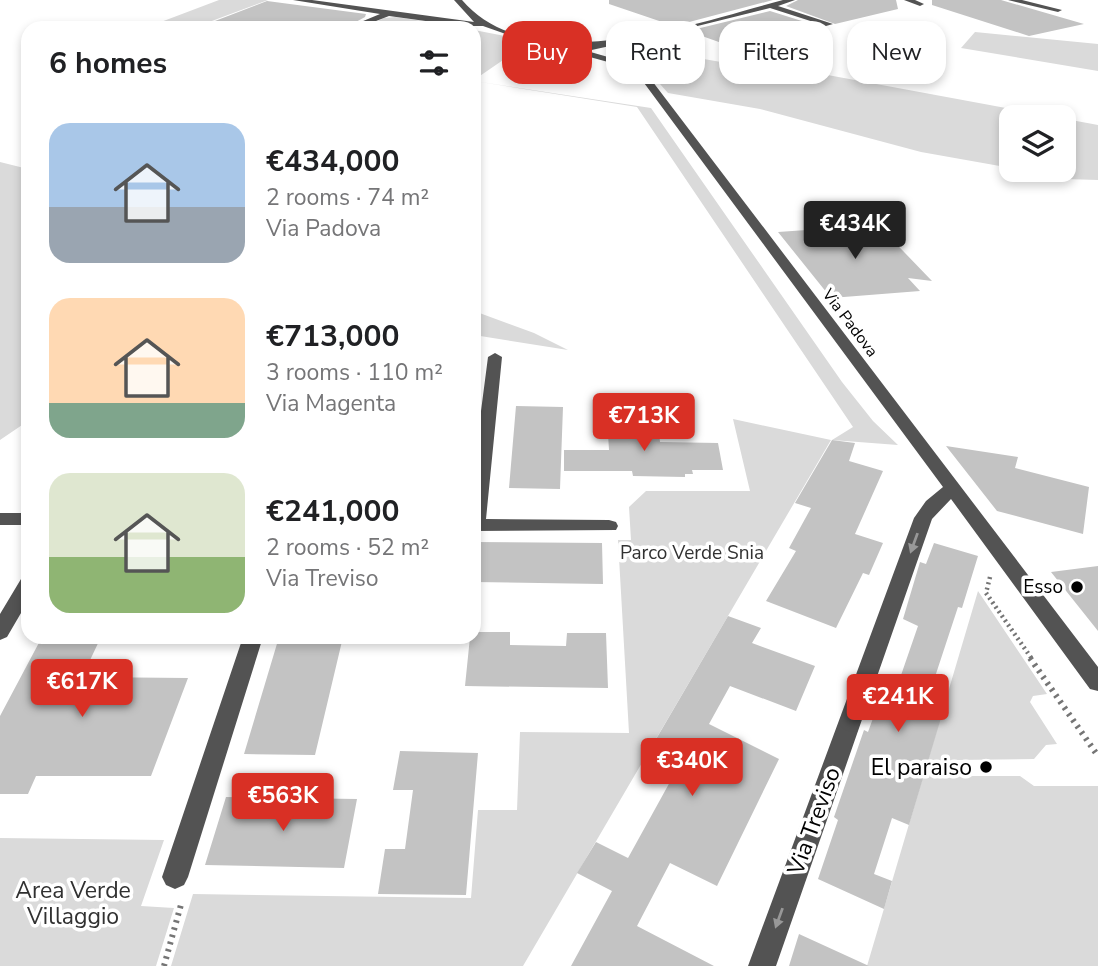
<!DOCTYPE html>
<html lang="en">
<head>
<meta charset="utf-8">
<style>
  :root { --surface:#fff; --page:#f6f6f6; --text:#202124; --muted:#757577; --accent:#d93025 }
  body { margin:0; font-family:"Nunito Sans",sans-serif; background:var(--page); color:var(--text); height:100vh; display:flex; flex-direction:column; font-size:26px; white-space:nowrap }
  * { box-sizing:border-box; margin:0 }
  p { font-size:23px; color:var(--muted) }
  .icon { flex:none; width:38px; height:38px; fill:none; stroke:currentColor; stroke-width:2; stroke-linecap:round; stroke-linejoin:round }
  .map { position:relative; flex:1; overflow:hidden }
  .details { position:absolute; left:21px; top:21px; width:460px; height:623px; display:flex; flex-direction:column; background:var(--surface); border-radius:21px; box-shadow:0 4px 10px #0003 }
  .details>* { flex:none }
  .top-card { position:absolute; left:502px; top:21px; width:490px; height:63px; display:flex; gap:14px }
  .controls { position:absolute; left:999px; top:105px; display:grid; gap:14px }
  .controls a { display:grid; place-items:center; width:77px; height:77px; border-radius:14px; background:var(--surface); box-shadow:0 4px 10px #0003; font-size:35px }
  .price { position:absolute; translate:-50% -60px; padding:0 16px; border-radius:7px; background:var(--accent); color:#fff; font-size:23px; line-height:46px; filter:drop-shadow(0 2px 4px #0008) }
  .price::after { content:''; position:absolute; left:50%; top:42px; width:21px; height:16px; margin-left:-10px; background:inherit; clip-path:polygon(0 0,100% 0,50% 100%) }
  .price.current { background:#222; color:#fff }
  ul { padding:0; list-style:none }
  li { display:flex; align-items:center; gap:21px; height:175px; padding:0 28px }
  li span { display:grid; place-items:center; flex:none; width:196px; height:140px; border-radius:21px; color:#555 }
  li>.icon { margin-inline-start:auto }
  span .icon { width:84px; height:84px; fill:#fffc; stroke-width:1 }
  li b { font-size:30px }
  h2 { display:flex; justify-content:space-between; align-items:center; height:84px; padding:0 28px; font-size:30px }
  .chip { padding:0 24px; border-radius:21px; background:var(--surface); box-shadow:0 4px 10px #0003; font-size:24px; line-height:63px }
  .chip.current { background:var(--accent); color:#fff }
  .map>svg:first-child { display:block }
  .green { fill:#dadada }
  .building { fill:#c3c3c3 }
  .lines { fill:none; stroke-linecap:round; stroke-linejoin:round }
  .path-far1 { stroke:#757575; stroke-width:4.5; stroke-dasharray:2 3.5; stroke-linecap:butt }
  .path { stroke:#757575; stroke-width:6; stroke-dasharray:2.5 5; stroke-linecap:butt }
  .minor { fill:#535353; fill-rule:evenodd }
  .oneway { fill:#989898 }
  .poi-dot { fill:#000; stroke:#fff; stroke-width:2.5 }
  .labels { text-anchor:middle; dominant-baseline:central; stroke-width:7; stroke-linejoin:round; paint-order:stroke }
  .far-street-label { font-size:16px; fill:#000; stroke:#fff }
  .park-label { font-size:19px; fill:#313131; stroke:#fff }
  .poi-label { font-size:19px; fill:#000; stroke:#fff; text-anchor:end }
  .near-poi-label { font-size:23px; fill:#000; stroke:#fff; text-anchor:end }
  .near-street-label { font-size:23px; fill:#000; stroke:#fff }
  .near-park-label { font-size:23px; fill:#313131; stroke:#fff }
</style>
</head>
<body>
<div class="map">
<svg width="1098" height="966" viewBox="0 0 1098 966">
  <rect width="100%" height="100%" fill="#fff"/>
  <!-- green -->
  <path class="green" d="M219,0H268L193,28H145Z
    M395,17L464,27L468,28H362L384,18Z
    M474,30L531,41L474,80Z
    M975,32L1098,44V71L961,48Z
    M649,53L681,55L755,68L806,71L1098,125V180L1065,179L1018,170H1064V117H1012L1011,168L921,152L760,109L668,93L652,75L644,56Z
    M474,81L651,108L842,382L873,421L898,445L832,440L853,427L637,107Z
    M0,162L28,169V421L0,440Z
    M474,311L534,333L568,350L474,335Z
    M733,419L831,440L523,966H171L193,894L471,898L478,810H517L520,732L629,733L618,540H631L629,507L646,491H750Z
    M978,591L1047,694L1033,696L1030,702L1057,744L1046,745L1034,759L957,760L963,776H1020L1034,786H1098V966H867Z
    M0,838L164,840L141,906L174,908L156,966H0Z"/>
  <!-- building -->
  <path class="building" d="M609,0H773L674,26L609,4Z
    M798,0H896L898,9L835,24L786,6Z
    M932,0H1001L1084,24L1029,36L932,5Z
    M267,1L366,14L365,17L354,23L355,28H260L215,21Z
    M770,11L821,27L730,46L688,31Z
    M878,225L932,281L908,278L920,291L831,298L778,232Z
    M516,406L563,407L560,489L509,488Z
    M607,418H653L655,432H659L660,442L718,443L723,470H692L693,474H685V477L633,476L632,471H564V450H609Z
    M832,440L855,443L849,461L883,471L855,534L883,543L869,575L863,573L836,628L766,601L796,551L789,548L811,508L795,503Z
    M946,446L1018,457L1015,468L1089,487L1083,534L997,511Z
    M474,542L602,543L603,584L474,582Z
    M934,543L978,556L962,608L958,607L930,692L947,698L909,825L892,818L874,874L892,881L884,909L818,879L838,820L834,817L864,730L868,732L888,677L899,681L918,626L903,619L920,562L926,564Z
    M1098,566V631L1051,572Z
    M728,616L761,628L752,643L815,666L796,711L730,686L709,724L779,759L717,886L670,863L637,926L714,966H571L612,891L577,873L596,842L628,858L676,771L645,758Z
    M474,632H510V645L566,646L567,633H606L608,688L465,686L470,637H474Z
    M42,637H101L82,677L188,678L151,776H36L28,794H0V716Z
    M279,637H343L315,755L244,754Z
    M400,751L478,753L466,895L378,894L385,849H405L413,790H393Z
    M226,797L357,799L344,868L205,865Z
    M799,934L869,966H789Z"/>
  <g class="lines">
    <!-- path-far1 -->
    <path class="path-far1" d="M990,577L986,593L1032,659"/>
    <!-- path -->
    <path class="path" d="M1030,658L1098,756
      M164,966L182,901"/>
    <!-- minor -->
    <path class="minor" d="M293,0H312L474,22L454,0H462C532,82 696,23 783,0H795L778,6L833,24L826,26L770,8L625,44L636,50L640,65L1098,667V691L1090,689L951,499L932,519L776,966H748L914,518L926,501L943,487L633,68L629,58L608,62L579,54L583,46L523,40L483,26H462L389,16L358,28L356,24L380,14ZM610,46L628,52L608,57L587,51Z
      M904,0H915L924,4L920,6Z
      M1008,0H1022L1062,10L1058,12Z
      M495,353L502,357L486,519L609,520L616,522L618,526L616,530L474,531V465L488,357Z
      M0,513H28V525H0Z
      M28,577V601L7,637L0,640V614L21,579Z
      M243,637H263L188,877L184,885L175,889L166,885L162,877Z"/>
  </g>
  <!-- one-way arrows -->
  <defs><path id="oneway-solid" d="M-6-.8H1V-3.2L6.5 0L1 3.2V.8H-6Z" transform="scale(1.75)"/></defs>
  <g class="oneway">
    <use href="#oneway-solid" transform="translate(914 543) rotate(110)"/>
    <use href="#oneway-solid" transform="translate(779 918) rotate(110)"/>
  </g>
  <!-- markers -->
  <g class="poi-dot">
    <circle cx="1077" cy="587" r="7"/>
    <circle cx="986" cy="767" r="7"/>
  </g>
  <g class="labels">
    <!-- far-street labels -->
    <g class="far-street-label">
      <text transform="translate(850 323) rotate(53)">Via Padova</text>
    </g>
    <!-- park labels -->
    <g class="park-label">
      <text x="692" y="553">Parco Verde Snia</text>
    </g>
    <!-- poi labels -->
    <g class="poi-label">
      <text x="1063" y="587">Esso</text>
    </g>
    <!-- near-poi labels -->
    <g class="near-poi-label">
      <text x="972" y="767">El paraiso</text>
    </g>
    <!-- near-street labels -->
    <g class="near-street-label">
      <text transform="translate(814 821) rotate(-70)">Via Treviso</text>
    </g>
    <!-- near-park labels -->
    <g class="near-park-label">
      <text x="73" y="890">Area Verde<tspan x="73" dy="26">Villaggio</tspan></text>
    </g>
  </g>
</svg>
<div class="controls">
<a><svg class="icon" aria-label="layers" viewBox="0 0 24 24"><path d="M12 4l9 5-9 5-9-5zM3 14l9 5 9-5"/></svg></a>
</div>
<b class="price current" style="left:855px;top:261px">€434K</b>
<b class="price" style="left:644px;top:453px">€713K</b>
<b class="price" style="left:82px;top:719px">€617K</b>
<b class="price" style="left:898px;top:734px">€241K</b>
<b class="price" style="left:692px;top:798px">€340K</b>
<b class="price" style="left:283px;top:833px">€563K</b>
<div class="top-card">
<a class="chip current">Buy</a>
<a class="chip">Rent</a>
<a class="chip">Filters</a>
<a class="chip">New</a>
</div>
<section class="details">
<h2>6 homes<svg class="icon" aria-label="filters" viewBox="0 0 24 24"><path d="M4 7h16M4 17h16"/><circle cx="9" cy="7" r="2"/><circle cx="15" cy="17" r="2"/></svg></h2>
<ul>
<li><span style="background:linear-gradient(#a9c7e8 60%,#9aa5b1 0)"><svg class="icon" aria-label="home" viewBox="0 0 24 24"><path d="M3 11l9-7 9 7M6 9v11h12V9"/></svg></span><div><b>€434,000</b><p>2 rooms · 74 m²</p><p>Via Padova</p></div></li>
<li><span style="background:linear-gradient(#ffd9b3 75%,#7fa58c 0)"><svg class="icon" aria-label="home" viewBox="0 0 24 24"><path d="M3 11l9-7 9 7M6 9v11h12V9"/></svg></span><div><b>€713,000</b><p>3 rooms · 110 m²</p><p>Via Magenta</p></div></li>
<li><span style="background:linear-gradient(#dfe7d0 60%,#8fb573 0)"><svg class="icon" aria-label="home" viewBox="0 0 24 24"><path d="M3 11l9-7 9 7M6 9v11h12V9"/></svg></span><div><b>€241,000</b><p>2 rooms · 52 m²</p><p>Via Treviso</p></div></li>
</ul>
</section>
</div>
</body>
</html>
